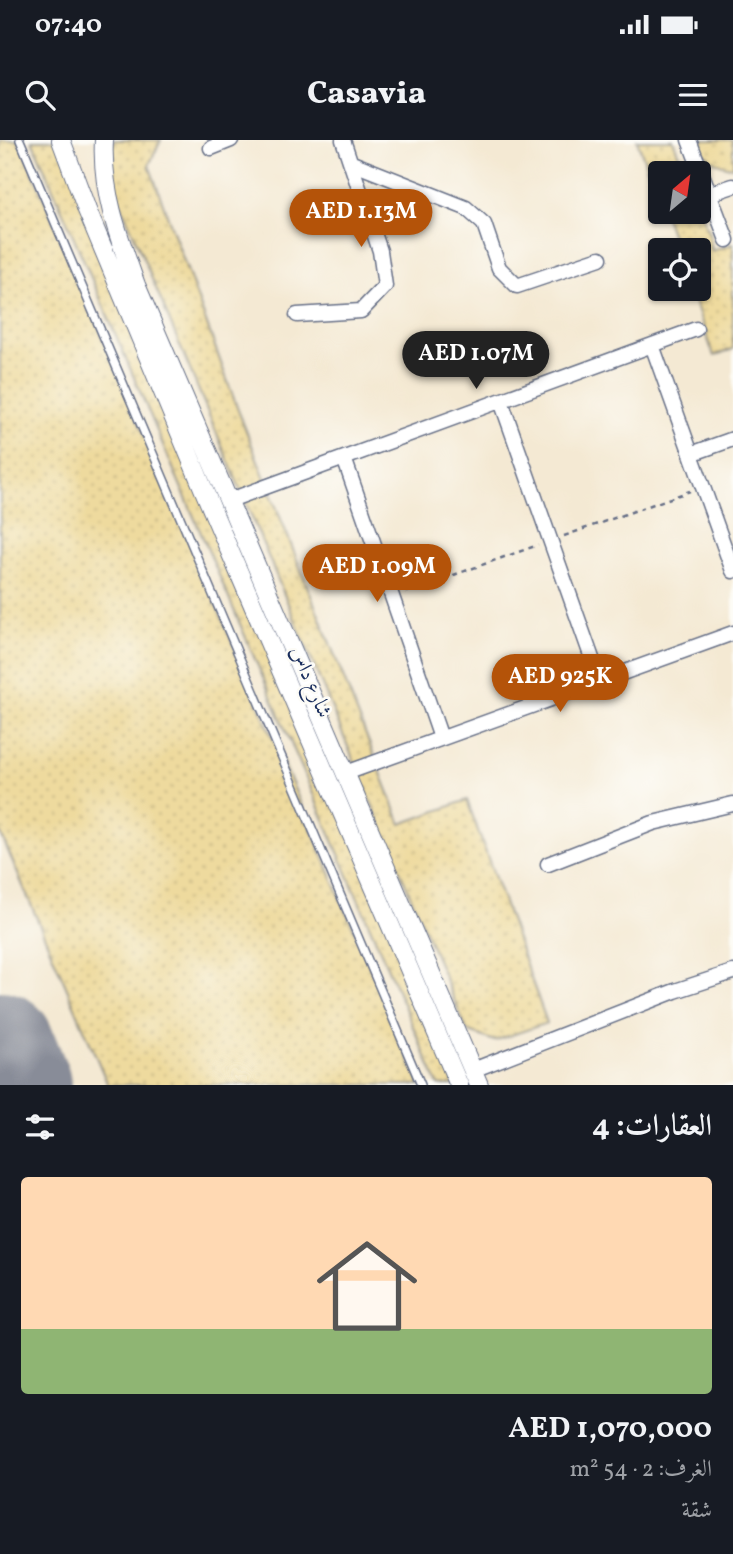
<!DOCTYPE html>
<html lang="ar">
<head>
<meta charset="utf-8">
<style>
  :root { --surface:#171b24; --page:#242831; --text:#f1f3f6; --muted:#9ea1a6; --accent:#b45309 }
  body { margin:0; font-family:Vollkorn,Amiri,serif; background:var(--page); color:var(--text); direction:rtl; height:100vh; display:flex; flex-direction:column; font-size:26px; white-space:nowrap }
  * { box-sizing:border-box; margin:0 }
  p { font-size:23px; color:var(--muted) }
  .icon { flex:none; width:38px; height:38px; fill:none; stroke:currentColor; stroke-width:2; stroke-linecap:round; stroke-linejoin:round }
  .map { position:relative; height:945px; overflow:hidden; direction:ltr }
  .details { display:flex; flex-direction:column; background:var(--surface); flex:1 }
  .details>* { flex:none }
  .needle { width:46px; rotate:29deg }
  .controls { position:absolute; left:648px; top:21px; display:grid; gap:14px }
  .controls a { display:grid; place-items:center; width:63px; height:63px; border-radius:7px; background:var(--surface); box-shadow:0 2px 5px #0004; font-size:35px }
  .price { position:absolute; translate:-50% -60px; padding:0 16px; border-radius:24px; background:var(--accent); color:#fff; font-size:23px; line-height:46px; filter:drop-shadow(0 2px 4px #0008) }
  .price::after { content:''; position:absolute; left:50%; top:42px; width:21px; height:16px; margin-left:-10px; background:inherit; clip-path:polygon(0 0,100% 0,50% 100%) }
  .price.active { background:#222; color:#fff }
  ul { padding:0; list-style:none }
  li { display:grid; align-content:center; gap:14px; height:371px; padding:0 21px }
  li span { display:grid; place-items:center; height:217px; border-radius:7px; color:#555 }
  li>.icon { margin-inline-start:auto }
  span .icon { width:126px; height:126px; fill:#fffc; stroke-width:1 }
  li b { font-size:30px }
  h2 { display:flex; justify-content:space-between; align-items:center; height:84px; padding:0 21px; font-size:30px }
  .status { display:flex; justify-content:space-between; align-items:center; height:49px; padding:0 35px; background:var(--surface); direction:ltr }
  .status svg { height:19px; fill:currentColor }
  header { display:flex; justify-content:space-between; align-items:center; height:91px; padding:0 21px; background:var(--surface); font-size:32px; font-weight:800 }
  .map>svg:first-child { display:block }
  .sand { fill:url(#sand-dots); stroke:#84847e; stroke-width:2 }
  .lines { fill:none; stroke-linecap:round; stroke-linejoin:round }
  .runway { stroke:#888c98; stroke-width:110 }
  .service-casing { stroke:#677087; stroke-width:10 }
  .minor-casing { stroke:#677087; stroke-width:17 }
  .tertiary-casing { stroke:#677087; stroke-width:20 }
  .path { stroke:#677087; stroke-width:2.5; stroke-dasharray:5 5; stroke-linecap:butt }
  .service { stroke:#fff; stroke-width:7 }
  .minor { stroke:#fff; stroke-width:14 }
  .tertiary { stroke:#fff; stroke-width:18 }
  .labels { text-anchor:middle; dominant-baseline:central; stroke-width:5; stroke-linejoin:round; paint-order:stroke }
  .street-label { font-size:21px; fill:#1b2f5e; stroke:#fdfcf7 }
</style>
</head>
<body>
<div class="status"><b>07:40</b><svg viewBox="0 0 49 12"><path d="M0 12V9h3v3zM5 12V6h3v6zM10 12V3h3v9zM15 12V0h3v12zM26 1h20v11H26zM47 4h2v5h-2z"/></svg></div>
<header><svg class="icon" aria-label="menu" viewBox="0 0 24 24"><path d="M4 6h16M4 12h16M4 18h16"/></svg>Casavia<svg class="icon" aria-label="search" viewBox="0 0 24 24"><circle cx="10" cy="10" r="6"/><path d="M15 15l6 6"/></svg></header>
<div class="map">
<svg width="733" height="945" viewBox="0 0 733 945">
  <defs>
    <pattern id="sand-dots" width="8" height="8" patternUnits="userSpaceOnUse" patternTransform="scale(1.75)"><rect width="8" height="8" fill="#eeda9e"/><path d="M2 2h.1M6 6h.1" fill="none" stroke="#ccbb8a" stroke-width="1.8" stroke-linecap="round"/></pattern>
  </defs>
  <rect width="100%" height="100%" fill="#fdfcf7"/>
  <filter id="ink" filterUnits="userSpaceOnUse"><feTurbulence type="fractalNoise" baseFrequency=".0143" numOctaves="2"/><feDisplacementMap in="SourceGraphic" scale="14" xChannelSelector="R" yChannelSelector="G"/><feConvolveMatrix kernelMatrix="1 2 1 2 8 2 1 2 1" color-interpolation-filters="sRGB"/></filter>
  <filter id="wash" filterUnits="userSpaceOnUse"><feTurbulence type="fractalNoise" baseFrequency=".00686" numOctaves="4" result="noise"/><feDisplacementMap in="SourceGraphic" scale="28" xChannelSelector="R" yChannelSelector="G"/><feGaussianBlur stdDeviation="1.57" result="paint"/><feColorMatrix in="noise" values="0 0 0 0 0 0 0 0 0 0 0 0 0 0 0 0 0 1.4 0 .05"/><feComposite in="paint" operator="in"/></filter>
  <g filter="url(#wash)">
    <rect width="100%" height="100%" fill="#f4e9d3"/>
    <!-- sand -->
    <path class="sand" d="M0,0H19L420,945H108L0,692Z
      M32,0H58L465,945H438Z
      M113,0H161L149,25L238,270L401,684L467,660L547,883L494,901L467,891L111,41L108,18Z
      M637,0H673L686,33H660V63Z
      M697,0H733V27C717,26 702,15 697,0Z
      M698,66L710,97L712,111L733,104V209L714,216L690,149H698V110H677L663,72H698Z"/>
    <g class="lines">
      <!-- runway -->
      <path class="runway" d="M0,906L16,945"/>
    </g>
  </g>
  <g filter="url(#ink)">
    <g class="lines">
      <defs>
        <path id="service" d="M20,0L421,945"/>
        <path id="minor" d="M689,0L727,100
          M211,8L231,0
          M352,23L466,68L484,84L499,128L517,146L600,118
          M709,54L733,46
          M297,175L361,171L385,146L380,111L343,0
          M652,205L733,431
          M501,261L600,541
          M691,314L733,299
          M344,318L441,598
          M230,360L696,189
          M346,633L733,493
          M548,724L653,683L733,664
          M473,930L675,851L733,832"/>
        <path id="tertiary" d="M61,0L87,70L213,372L459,945
          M104,0C101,51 119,98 136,145L479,945"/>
      </defs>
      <!-- service casing -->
      <use href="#service" class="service-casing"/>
      <!-- minor casing -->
      <use href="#minor" class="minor-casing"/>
      <!-- tertiary casing -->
      <use href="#tertiary" class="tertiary-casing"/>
      <!-- path -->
      <path class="path" d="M564,396L690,351
        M406,452L538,405"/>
      <!-- service -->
      <use href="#service" class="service"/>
      <!-- minor -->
      <use href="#minor" class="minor"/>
      <!-- tertiary -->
      <use href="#tertiary" class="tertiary"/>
    </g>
  </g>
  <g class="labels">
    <!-- street labels -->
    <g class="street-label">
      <text transform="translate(310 542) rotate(67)">شارع داس</text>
    </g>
  </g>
</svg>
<div class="controls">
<a><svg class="needle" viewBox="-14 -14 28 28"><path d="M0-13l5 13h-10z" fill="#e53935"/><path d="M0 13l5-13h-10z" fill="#9ea1a6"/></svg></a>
<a><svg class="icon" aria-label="locate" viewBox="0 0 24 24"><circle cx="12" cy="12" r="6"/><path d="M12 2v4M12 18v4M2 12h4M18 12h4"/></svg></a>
</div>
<b class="price" style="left:361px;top:109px">AED 1.13M</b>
<b class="price active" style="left:476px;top:251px">AED 1.07M</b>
<b class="price" style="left:377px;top:464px">AED 1.09M</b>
<b class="price" style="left:560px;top:574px">AED 925K</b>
</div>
<section class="details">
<h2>العقارات: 4<svg class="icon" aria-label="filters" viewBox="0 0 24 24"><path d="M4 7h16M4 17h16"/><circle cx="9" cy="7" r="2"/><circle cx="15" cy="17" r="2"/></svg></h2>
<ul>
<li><span style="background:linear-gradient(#ffd9b3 70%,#8fb573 0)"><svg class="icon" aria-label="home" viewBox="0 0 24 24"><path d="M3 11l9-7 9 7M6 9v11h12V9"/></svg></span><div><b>AED 1,070,000</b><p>الغرف: 2 · 54 m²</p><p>شقة</p></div></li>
</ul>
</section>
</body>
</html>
